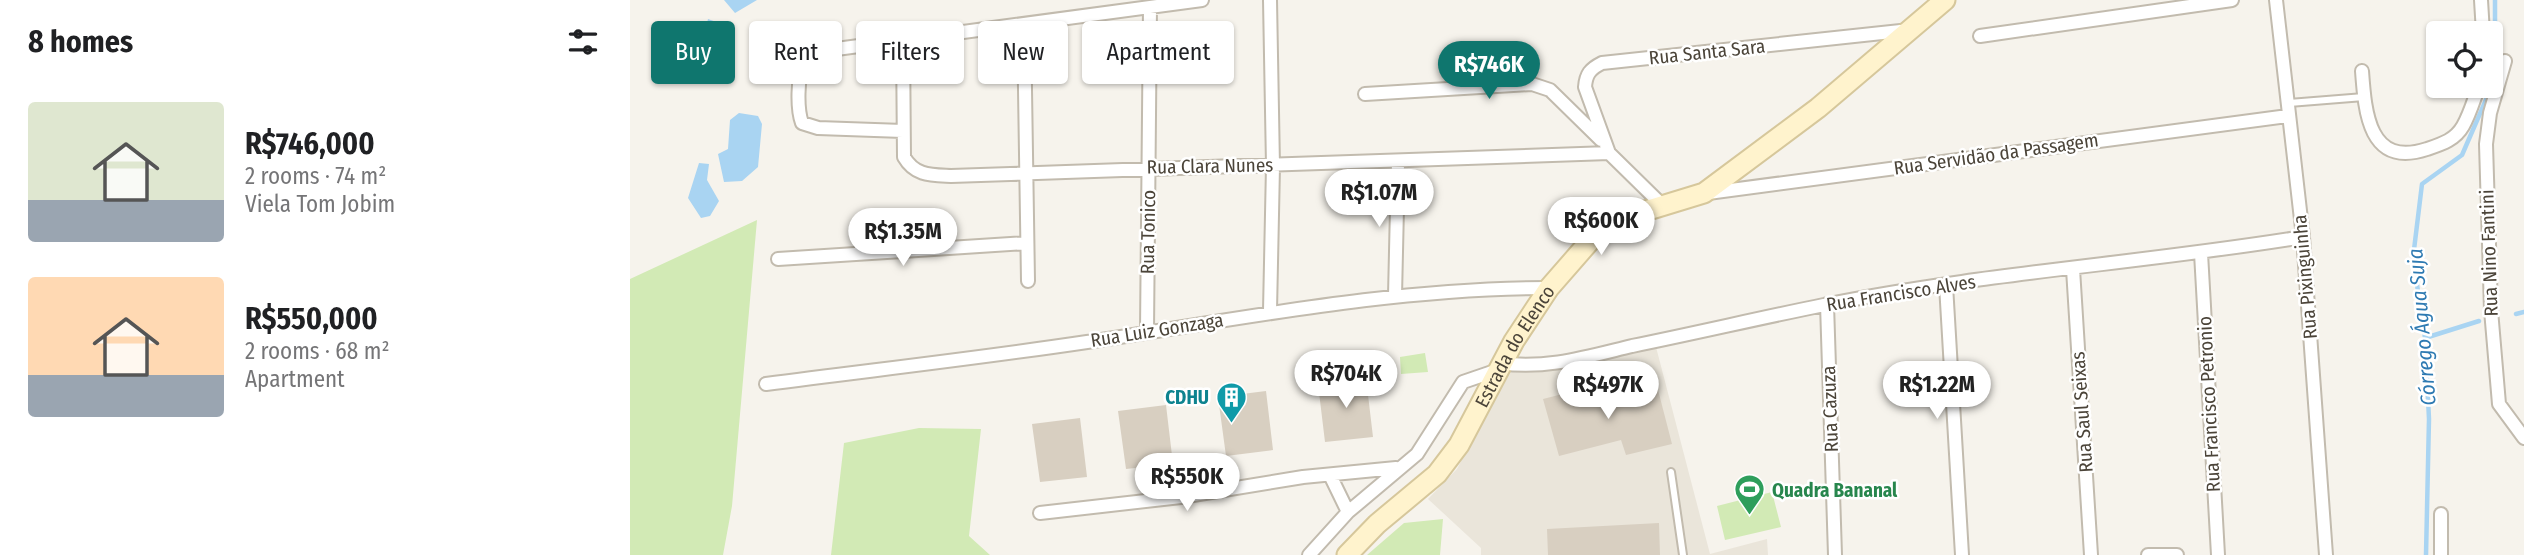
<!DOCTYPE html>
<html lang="en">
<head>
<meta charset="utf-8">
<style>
  :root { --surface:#fff; --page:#f6f6f6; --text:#202124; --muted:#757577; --accent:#0f766e }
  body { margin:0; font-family:"Fira Sans Condensed",sans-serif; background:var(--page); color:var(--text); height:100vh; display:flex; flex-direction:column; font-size:26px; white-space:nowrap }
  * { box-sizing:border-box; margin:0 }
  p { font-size:23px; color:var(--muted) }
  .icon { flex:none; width:38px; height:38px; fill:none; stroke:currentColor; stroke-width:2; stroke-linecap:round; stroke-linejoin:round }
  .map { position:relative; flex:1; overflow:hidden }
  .side { display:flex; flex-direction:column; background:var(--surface); width:630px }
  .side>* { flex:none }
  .banner { position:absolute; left:21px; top:21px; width:665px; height:63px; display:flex; gap:14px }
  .buttons { position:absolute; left:1796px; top:21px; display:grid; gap:14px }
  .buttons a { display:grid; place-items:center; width:77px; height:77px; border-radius:7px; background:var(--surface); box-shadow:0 2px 5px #0004; font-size:35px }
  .price { position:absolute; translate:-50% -60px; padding:0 16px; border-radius:24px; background:#fff; color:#222; font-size:23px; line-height:46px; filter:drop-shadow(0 2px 4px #0008) }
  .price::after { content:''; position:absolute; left:50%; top:42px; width:21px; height:16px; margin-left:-10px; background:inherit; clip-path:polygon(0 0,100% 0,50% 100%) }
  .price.selected { background:var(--accent); color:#fff }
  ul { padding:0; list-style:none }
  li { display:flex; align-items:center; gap:21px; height:175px; padding:0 28px }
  li span { display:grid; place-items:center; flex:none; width:196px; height:140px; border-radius:7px; color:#555 }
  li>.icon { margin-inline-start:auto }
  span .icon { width:84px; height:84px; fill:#fffc; stroke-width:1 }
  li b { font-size:30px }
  h2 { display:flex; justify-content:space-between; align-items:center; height:84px; padding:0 28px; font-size:30px }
  .pill { padding:0 24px; border-radius:7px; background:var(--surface); box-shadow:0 2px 5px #0004; font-size:24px; line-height:63px }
  .pill.selected { background:var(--accent); color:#fff }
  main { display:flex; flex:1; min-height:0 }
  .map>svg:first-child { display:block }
  .residential { fill:#eae5da }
  .green { fill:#d2eab5 }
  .water { fill:#a9d4f2 }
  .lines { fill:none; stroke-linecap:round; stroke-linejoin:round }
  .stream { stroke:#a9d4f2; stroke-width:4.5 }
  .building { fill:#d8cfc1 }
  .lane-casing { stroke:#c2bbae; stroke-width:10 }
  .street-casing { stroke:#c2bbae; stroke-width:16 }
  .secondary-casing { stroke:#d6c79b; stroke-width:23 }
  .lane { stroke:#fff; stroke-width:6 }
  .street { stroke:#fff; stroke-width:12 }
  .secondary { stroke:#fff3cd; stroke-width:19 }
  .labels { text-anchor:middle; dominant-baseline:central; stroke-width:5; stroke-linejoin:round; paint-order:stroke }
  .street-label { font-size:19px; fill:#4b4439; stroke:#fff }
  .culture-label { font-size:19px; font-weight:bold; fill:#0d838f; stroke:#fff; text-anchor:end }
  .leisure-label { font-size:19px; font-weight:bold; fill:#27864d; stroke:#fff; text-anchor:start }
  .water-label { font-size:21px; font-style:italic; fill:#2e7ab2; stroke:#fff }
</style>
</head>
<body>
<main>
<section class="side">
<h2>8 homes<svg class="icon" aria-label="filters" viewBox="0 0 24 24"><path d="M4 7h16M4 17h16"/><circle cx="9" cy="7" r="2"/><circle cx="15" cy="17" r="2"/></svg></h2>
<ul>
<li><span style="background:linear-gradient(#dfe7d0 70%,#9aa5b1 0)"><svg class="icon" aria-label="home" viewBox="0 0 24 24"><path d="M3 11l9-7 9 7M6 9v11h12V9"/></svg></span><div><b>R$746,000</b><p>2 rooms · 74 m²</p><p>Viela Tom Jobim</p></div></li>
<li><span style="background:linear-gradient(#ffd9b3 70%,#9aa5b1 0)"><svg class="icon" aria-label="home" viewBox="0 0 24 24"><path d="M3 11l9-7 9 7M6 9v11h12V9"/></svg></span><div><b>R$550,000</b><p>2 rooms · 68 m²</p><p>Apartment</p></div></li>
</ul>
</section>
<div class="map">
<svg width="1894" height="555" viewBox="0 0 1894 555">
  <rect width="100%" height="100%" fill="#f6f3ec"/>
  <!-- residential -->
  <path class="residential" d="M1026,347L1080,554L1137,539L1138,555H851V548L798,499L827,469L870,386L881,371Z"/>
  <!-- green -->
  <path class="green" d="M127,220L102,506L93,555H0V279Z
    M795,353L798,372L771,374L770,357Z
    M289,428L351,429L339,536L360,555H201L214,443Z
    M1142,492L1151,527L1095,540L1087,506Z
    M813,519L810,555H737L774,523Z"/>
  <!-- water -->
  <path class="water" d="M94,0H127L105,13Z
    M78,19L92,24L86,46L72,42Z
    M109,113L128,116L132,124L128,167L112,181L94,182L88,154L98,149L100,120Z
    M69,163L79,164L77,180L89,201L80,216L71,218L58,198Z"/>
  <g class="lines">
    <!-- stream -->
    <path class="stream" d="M1886,314L1894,312
      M1795,338L1849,321
      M1796,555L1799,419L1795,338L1783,258L1792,184L1832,155L1865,79V0"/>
  </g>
  <!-- building -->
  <path class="building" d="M736,378L743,437L695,442L688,384Z
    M1027,386L1042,444L996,455L991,440L929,456L913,399L960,387L964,402Z
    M636,391L643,450L596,456L588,397Z
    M536,405L543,464L496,469L488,411Z
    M450,418L457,477L410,482L402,424Z
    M1029,523L1030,555H918L917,529Z"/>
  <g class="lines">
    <defs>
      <path id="lane" d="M1659,103L1734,97
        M1041,472L1053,555"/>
      <path id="street" d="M1646,0L1673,237L1696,555
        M1851,0L1853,33
        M394,26L398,281
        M1350,36L1602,0
        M273,41L274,157C285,176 301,175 321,176L979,153
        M1875,61L1860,113L1856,144L1861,310L1869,404L1894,438
        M1732,71C1735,113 1739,168 1797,149C1812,144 1825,140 1833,126C1840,114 1844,99 1849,86
        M735,94L902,84L920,90L971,140
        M273,131L188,128L172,123C167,109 167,78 174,64C179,55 190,53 199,50L572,0
        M1078,193L1658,116
        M1031,204L979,153L955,87C956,74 960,69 972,63L1280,30
        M1571,253L1588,555
        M148,259L397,243
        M1443,269L1461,555
        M1316,285L1332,555
        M765,296L768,163
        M1197,304L1205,555
        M640,311L643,166L640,0
        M517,331L520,7
        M871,363C915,370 960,356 1002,346C1066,333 1130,318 1194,305C1352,273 1514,263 1673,237
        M136,384C243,370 350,358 457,342C610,319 763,288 919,288
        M700,475L718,512
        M410,513L551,497L673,477L766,468
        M679,555L718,512L787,454L833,382L868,370
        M1518,555H1547
        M1811,555V514"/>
      <g id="secondary">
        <path id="s1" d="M717,555L747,524L807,474L829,445L884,341L919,288L967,233L989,219L1074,193L1188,108L1315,0"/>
      </g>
    </defs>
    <!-- lane casing -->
    <use href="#lane" class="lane-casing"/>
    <!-- street casing -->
    <use href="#street" class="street-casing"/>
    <!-- secondary casing -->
    <use href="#secondary" class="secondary-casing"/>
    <!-- lane -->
    <use href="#lane" class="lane"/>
    <!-- street -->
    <use href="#street" class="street"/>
    <!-- secondary -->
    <use href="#secondary" class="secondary"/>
  </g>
  <!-- icons -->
  <defs>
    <symbol id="building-pin" viewBox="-11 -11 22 30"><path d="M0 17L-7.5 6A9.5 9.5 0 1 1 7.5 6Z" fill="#0f9aa8" stroke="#fff"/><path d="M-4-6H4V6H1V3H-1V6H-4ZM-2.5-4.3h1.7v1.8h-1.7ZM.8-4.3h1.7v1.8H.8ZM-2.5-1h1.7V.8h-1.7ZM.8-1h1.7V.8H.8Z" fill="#fff"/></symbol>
    <symbol id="stadium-pin" viewBox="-11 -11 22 30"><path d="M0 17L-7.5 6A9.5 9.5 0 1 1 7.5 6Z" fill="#2e9e5b" stroke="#fff"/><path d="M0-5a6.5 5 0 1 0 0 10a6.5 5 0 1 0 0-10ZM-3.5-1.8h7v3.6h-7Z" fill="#fff"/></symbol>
  </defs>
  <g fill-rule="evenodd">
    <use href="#building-pin" x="584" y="380" width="35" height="47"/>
    <use href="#stadium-pin" x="1102" y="472" width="35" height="47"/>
  </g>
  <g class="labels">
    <!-- street labels -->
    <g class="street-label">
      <text transform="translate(1077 52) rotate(-6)">Rua Santa Sara</text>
      <text transform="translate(1366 154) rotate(-8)">Rua Servidão da Passagem</text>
      <text transform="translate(580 166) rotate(-1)">Rua Clara Nunes</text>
      <text transform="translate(518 232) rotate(-89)">Rua Tonico</text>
      <text transform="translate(1859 253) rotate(-92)">Rua Nino Fantini</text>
      <text transform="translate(1675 277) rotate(-95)">Rua Pixinguinha</text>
      <text transform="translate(1271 293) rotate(-9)">Rua Francisco Alves</text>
      <text transform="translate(527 330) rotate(-9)">Rua Luiz Gonzaga</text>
      <text stroke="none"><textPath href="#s1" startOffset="271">Estrada do Elenco</textPath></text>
      <text transform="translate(1579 404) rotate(-93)">Rua Francisco Petronio</text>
      <text transform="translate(1200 409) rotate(-92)">Rua Cazuza</text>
      <text transform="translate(1452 412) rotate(-94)">Rua Saul Seixas</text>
    </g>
    <!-- culture labels -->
    <g class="culture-label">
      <text x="579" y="397">CDHU</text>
    </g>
    <!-- leisure labels -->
    <g class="leisure-label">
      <text x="1142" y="490">Quadra Bananal</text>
    </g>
    <!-- water labels -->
    <g class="water-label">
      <text transform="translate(1792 327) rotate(-95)">Córrego Água Suja</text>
    </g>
  </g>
</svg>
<div class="buttons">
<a><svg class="icon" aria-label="locate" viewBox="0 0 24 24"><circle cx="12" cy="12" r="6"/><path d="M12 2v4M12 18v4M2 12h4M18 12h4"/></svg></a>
</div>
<b class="price selected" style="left:859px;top:101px">R$746K</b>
<b class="price" style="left:749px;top:229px">R$1.07M</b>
<b class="price" style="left:971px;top:257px">R$600K</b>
<b class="price" style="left:273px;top:268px">R$1.35M</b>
<b class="price" style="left:716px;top:410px">R$704K</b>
<b class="price" style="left:978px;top:421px">R$497K</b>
<b class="price" style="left:1307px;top:421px">R$1.22M</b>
<b class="price" style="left:557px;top:513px">R$550K</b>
<div class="banner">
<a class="pill selected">Buy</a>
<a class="pill">Rent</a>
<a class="pill">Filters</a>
<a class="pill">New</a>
<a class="pill">Apartment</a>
</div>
</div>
</main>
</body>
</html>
